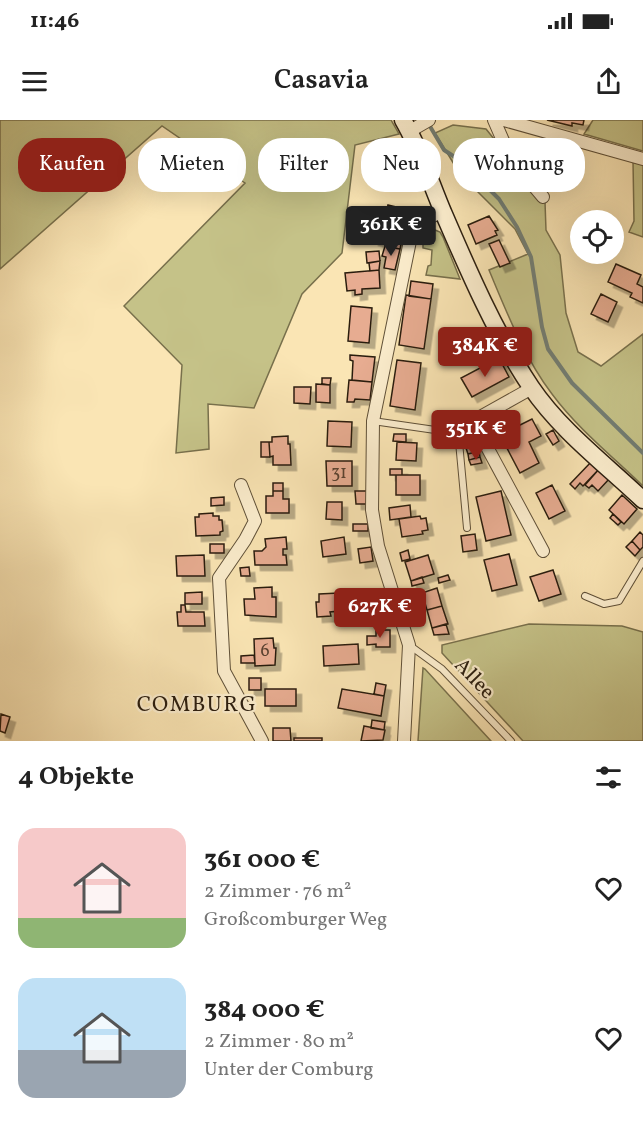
<!DOCTYPE html>
<html lang="de">
<head>
<meta charset="utf-8">
<style>
  :root { --surface:#fff; --page:#f6f6f6; --text:#222; --muted:#767676; --accent:#8f2418 }
  body { margin:0; font-family:Vollkorn,serif; background:var(--page); color:var(--text); height:100vh; display:flex; flex-direction:column; font-size:22px; white-space:nowrap }
  * { box-sizing:border-box; margin:0 }
  p { font-size:20px; color:var(--muted) }
  .icon { flex:none; width:33px; height:33px; fill:none; stroke:currentColor; stroke-width:2; stroke-linecap:round; stroke-linejoin:round }
  .map { position:relative; height:621px; overflow:hidden }
  .details { display:flex; flex-direction:column; background:var(--surface); flex:1 }
  .details>* { flex:none }
  .guide { position:absolute; left:18px; top:18px; width:608px; height:54px; display:flex; gap:12px }
  .tools { position:absolute; left:570px; top:90px; display:grid; gap:12px }
  .tools a { display:grid; place-items:center; width:54px; height:54px; border-radius:50%; background:var(--surface); box-shadow:0 6px 24px #0002; font-size:30px }
  .price { position:absolute; translate:-50% -51px; padding:0 14px; border-radius:6px; background:var(--accent); color:#fff; font-size:20px; line-height:39px; filter:drop-shadow(0 2px 3px #0008) }
  .price::after { content:''; position:absolute; left:50%; top:36px; width:18px; height:14px; margin-left:-9px; background:inherit; clip-path:polygon(0 0,100% 0,50% 100%) }
  .price.selected { background:#222; color:#fff }
  ul { padding:0; list-style:none }
  li { display:flex; align-items:center; gap:18px; height:150px; padding:0 18px }
  li span { display:grid; place-items:center; flex:none; width:168px; height:120px; border-radius:18px; color:#555 }
  li>.icon { margin-inline-start:auto }
  span .icon { width:72px; height:72px; fill:#fffc; stroke-width:1 }
  li b { font-size:26px }
  h2 { display:flex; justify-content:space-between; align-items:center; height:72px; padding:0 18px; font-size:26px }
  .tag { padding:0 21px; border-radius:24px; background:var(--surface); box-shadow:0 6px 24px #0002; font-size:21px; line-height:54px }
  .tag.selected { background:var(--accent); color:#fff }
  .status { display:flex; justify-content:space-between; align-items:center; height:42px; padding:0 30px; background:var(--surface); direction:ltr }
  .status svg { height:16px; fill:currentColor }
  header { display:flex; justify-content:space-between; align-items:center; height:78px; padding:0 18px; background:var(--surface); font-size:27px; font-weight:600 }
  .map>svg:first-child { display:block }
  .green { fill:#c5c288; stroke:#78704c; stroke-width:1.5 }
  .lines { fill:none; stroke-linecap:round; stroke-linejoin:round }
  .stream { stroke:#727d73; stroke-width:4 }
  .building { fill:#e7ac91; stroke:#2b1e0f; stroke-width:1.5; filter:url(#shadow) }
  .service-casing { stroke:#5f5038; stroke-width:8 }
  .minor-casing { stroke:#5f5038; stroke-width:14 }
  .secondary-casing { stroke:#2b1e0f; stroke-width:19 }
  .service { stroke:#fceece; stroke-width:6 }
  .minor { stroke:#fceece; stroke-width:12 }
  .secondary { stroke:#fceece; stroke-width:16 }
  .labels { text-anchor:middle; dominant-baseline:central; stroke-width:4.5; stroke-linejoin:round; paint-order:stroke }
  .number-label { font-size:18px; fill:#5a4230 }
  .street-label { font-size:21px; fill:#2b1e0f; stroke:#fceece }
  .neighbourhood-label { font-size:22px; letter-spacing:1.5px; fill:#2b1e0f; stroke:#fceece }
</style>
</head>
<body>
<div class="status"><b>11:46</b><svg viewBox="0 0 49 12"><path d="M0 12V9h3v3zM5 12V6h3v6zM10 12V3h3v9zM15 12V0h3v12zM26 1h20v11H26zM47 4h2v5h-2z"/></svg></div>
<header><svg class="icon" aria-label="menu" viewBox="0 0 24 24"><path d="M4 6h16M4 12h16M4 18h16"/></svg>Casavia<svg class="icon" aria-label="share" viewBox="0 0 24 24"><path d="M12 15V3M7 8l5-5 5 5M5 13v7h14v-7"/></svg></header>
<div class="map">
<svg width="643" height="621" viewBox="0 0 643 621">
  <defs>
    <filter id="shadow"><feDropShadow dx="5.5" dy="5.5" stdDeviation="0" flood-color="#0004"/></filter>
  </defs>
  <rect width="100%" height="100%" fill="#fae5b4"/>
  <filter id="stains"><feTurbulence type="fractalNoise" baseFrequency=".00333" numOctaves="4"/><feColorMatrix values="0 0 0 0 .2 0 0 0 0 .09 0 0 0 0 .02 0 0 0 .5 -.17"/></filter>
  <radialGradient id="worn" r=".72"><stop offset=".6" stop-color="#630" stop-opacity="0"/><stop offset="1" stop-color="#630" stop-opacity=".3"/></radialGradient>
  <!-- green -->
  <path class="green" d="M0,0H391L399,14L355,25L342,133L302,174L254,288L208,284L209,329L176,333L182,245L124,186L245,63L162,6L0,149Z
    M593,0H643V31L584,14Z
    M453,5L486,9L545,82L546,110L560,135L566,193L578,232L601,246L643,214V366C613,337 577,308 552,274C524,237 507,193 489,150L528,134L515,109L460,54L435,13Z
    M633,41L643,43V117L629,112L634,101Z
    M435,110L440,112L443,117L460,159L426,155L428,146L431,145L432,130L423,128V120L429,111Z
    M529,504L622,506L643,512V621H523L442,533V525Z
    M423,548L425,549L491,621H418Z"/>
  <g class="lines">
    <!-- stream -->
    <path class="stream" d="M428,3L444,30L461,41L499,79L517,107L531,137L542,207L548,229L572,263L643,333"/>
  </g>
  <!-- building -->
  <path class="building" d="M547,0H584L583,5L572,3V6Z
    M523,32L535,34L533,42H544L545,36L554,38L553,43L562,45L559,62L534,57L535,50L520,47Z
    M394,36L406,37L407,48L393,47Z
    M393,47L412,49L411,64L392,62Z
    M388,85L409,90L405,106L384,101Z
    M375,93L379,94L374,116L370,115Z
    M379,94L385,96L383,106L404,111L400,129L385,126L386,123L373,120Z
    M489,96L498,110L495,111L497,115L476,124L468,105Z
    M499,120L510,143L500,147L489,124Z
    M385,126L400,129L395,150L384,148L386,137L382,136Z
    M379,131L380,141L367,143L366,132Z
    M380,141L379,150L370,151L369,143Z
    M616,144L641,155L637,164L643,167V183L630,177L632,173L608,162Z
    M379,150L380,168L362,169V174L355,175V170L347,171L345,153Z
    M411,161L433,164L431,179L409,176Z
    M601,174L617,182L608,202L591,194Z
    M406,175L431,179L424,229L399,225Z
    M351,186L372,188L369,223L348,221Z
    M350,235L375,237L372,262L352,260L353,241L350,240Z
    M499,238L509,257L472,277L461,258Z
    M397,240L421,243L415,290L390,286Z
    M322,258H331L330,265L322,264Z
    M349,260L372,262L370,280L355,279L354,282H347Z
    M316,264L330,265V283L316,282Z
    M294,267H311L310,284L294,283Z
    M510,292L516,304L511,306L505,294Z
    M505,294L511,306L506,309L500,297Z
    M500,297L506,309L499,313L493,301Z
    M532,299L541,316L529,322L539,343L520,353L499,313L516,304L518,306Z
    M328,301L352,302L351,327L327,326Z
    M553,310L559,321L553,325L546,314Z
    M394,314H406V322L393,321Z
    M288,316V324H290L291,345H273V336L270,337L269,322H272V317Z
    M261,322H269L270,337H261Z
    M397,322L417,323L416,341L396,340Z
    M477,325L479,331L468,334L466,328Z
    M479,331L480,337L469,340L468,334Z
    M480,337L482,343L471,345L469,340Z
    M326,341H352V366H327Z
    M592,341L600,348L583,366L580,363L575,369L570,364Z
    M600,348L610,358L598,371L592,365L589,368L585,365Z
    M390,349H402V355H390Z
    M396,355H420V375H396Z
    M273,363H283V371H273Z
    M552,365L565,391L549,399L536,373Z
    M273,371H283V379H289V393H266V376H273Z
    M355,371H367V384H356Z
    M501,371L511,415L486,421L476,377Z
    M622,375L637,389L624,404L609,390Z
    M224,377V385L211,386V378Z
    M327,382H342V400L326,399Z
    M410,385L411,397L390,400L389,388Z
    M213,393V396H219V400H222L223,411L220,412V415L196,416L195,397H199V394Z
    M613,394L621,402L618,405L610,398Z
    M420,396L421,399L426,398L428,410L422,411L423,414L402,417L399,399Z
    M353,404H368V411H353Z
    M640,412L643,415V427L640,430L632,421Z
    M475,414L477,430L463,432L461,416Z
    M286,417L287,429H283V435H286L287,445H255L254,431H262L266,427L265,419Z
    M344,417L346,434L323,437L321,421Z
    M632,421L640,430L635,436L626,427Z
    M210,424H224V433H210Z
    M371,427L373,441L360,443L358,429Z
    M408,430L410,439L402,441L400,433Z
    M509,434L517,465L492,471L484,440Z
    M204,435L205,456H177L176,436Z
    M428,435L434,454L411,461L405,442Z
    M249,447L250,456H241L240,448Z
    M553,450L561,474L539,481L530,457Z
    M448,455L450,460L439,463L438,458Z
    M422,457L424,463L412,466L411,461Z
    M272,467V477H276V497L245,495L244,479H255L254,468Z
    M437,468L442,486L427,490L422,473Z
    M202,472V484H185V473Z
    M339,473L340,491L330,492L331,496L317,497L316,482H319V474Z
    M181,485H185L186,492H204L205,506H178L177,492H181Z
    M442,486L448,504L432,508L427,490Z
    M446,504L449,514L434,515L432,508Z
    M376,510H390V527H376V524L367,525V516H376Z
    M273,518L274,528H276L275,545L255,546L254,519Z
    M358,524L359,544L324,546L323,526Z
    M254,535L255,543H241V536Z
    M249,558H261V570H249Z
    M376,563L386,565L384,576L374,574Z
    M265,569H296V586H265Z
    M342,569L384,576L381,596L338,588Z
    M1,594L10,597L5,613L0,611Z
    M372,600L385,602L384,610L371,608Z
    M364,606L385,610L383,620L361,621Z
    M273,608H290L291,621H273Z
    M294,618H322V621H294Z"/>
  <g class="lines">
    <defs>
      <path id="service" d="M373,301L442,311L453,316L459,322L467,408
        M585,476L604,484L619,481L643,441
        M409,525L442,549L511,621"/>
      <path id="minor" d="M494,0L511,39L543,77
        M504,0L643,39
        M410,11L429,0
        M532,268L473,301L543,431
        M241,365L255,401L245,420L219,458L224,551L262,621
        M404,621L409,525L378,426L372,390L373,301L410,121C416,104 427,98 443,91"/>
      <path id="secondary" d="M403,0C420,29 430,61 443,92C468,150 496,215 531,267C560,310 605,344 643,380"/>
    </defs>
    <!-- service casing -->
    <use href="#service" class="service-casing"/>
    <!-- minor casing -->
    <use href="#minor" class="minor-casing"/>
    <!-- secondary casing -->
    <use href="#secondary" class="secondary-casing"/>
    <!-- service -->
    <use href="#service" class="service"/>
    <!-- minor -->
    <use href="#minor" class="minor"/>
    <!-- secondary -->
    <use href="#secondary" class="secondary"/>
  </g>
  <g class="labels">
    <!-- number labels -->
    <g class="number-label">
      <text x="339" y="353">31</text>
      <text x="265" y="531">6</text>
    </g>
    <!-- street labels -->
    <g class="street-label">
      <text transform="translate(474 559) rotate(46)">Allee</text>
    </g>
    <!-- neighbourhood labels -->
    <g class="neighbourhood-label">
      <text x="197" y="585">COMBURG</text>
    </g>
  </g>
  <rect width="100%" height="100%" filter="url(#stains)"/>
  <rect width="100%" height="100%" fill="url(#worn)"/>
</svg>
<div class="tools">
<a><svg class="icon" aria-label="locate" viewBox="0 0 24 24"><circle cx="12" cy="12" r="6"/><path d="M12 2v4M12 18v4M2 12h4M18 12h4"/></svg></a>
</div>
<b class="price selected" style="left:391px;top:137px">361K €</b>
<b class="price" style="left:485px;top:258px">384K €</b>
<b class="price" style="left:476px;top:341px">351K €</b>
<b class="price" style="left:380px;top:519px">627K €</b>
<div class="guide">
<a class="tag selected">Kaufen</a>
<a class="tag">Mieten</a>
<a class="tag">Filter</a>
<a class="tag">Neu</a>
<a class="tag">Wohnung</a>
</div>
</div>
<section class="details">
<h2>4 Objekte<svg class="icon" aria-label="filters" viewBox="0 0 24 24"><path d="M4 7h16M4 17h16"/><circle cx="9" cy="7" r="2"/><circle cx="15" cy="17" r="2"/></svg></h2>
<ul>
<li><span style="background:linear-gradient(#f6c9c9 75%,#8fb573 0)"><svg class="icon" aria-label="home" viewBox="0 0 24 24"><path d="M3 11l9-7 9 7M6 9v11h12V9"/></svg></span><div><b>361 000 €</b><p>2 Zimmer · 76 m²</p><p>Großcomburger Weg</p></div><svg class="icon" aria-label="heart" viewBox="0 0 24 24"><path d="M12 20l-8-8c-3-5 5-10 8-4 3-6 11-1 8 4z"/></svg></li>
<li><span style="background:linear-gradient(#bfe0f5 60%,#9aa5b1 0)"><svg class="icon" aria-label="home" viewBox="0 0 24 24"><path d="M3 11l9-7 9 7M6 9v11h12V9"/></svg></span><div><b>384 000 €</b><p>2 Zimmer · 80 m²</p><p>Unter der Comburg</p></div><svg class="icon" aria-label="heart" viewBox="0 0 24 24"><path d="M12 20l-8-8c-3-5 5-10 8-4 3-6 11-1 8 4z"/></svg></li>
</ul>
</section>
</body>
</html>
